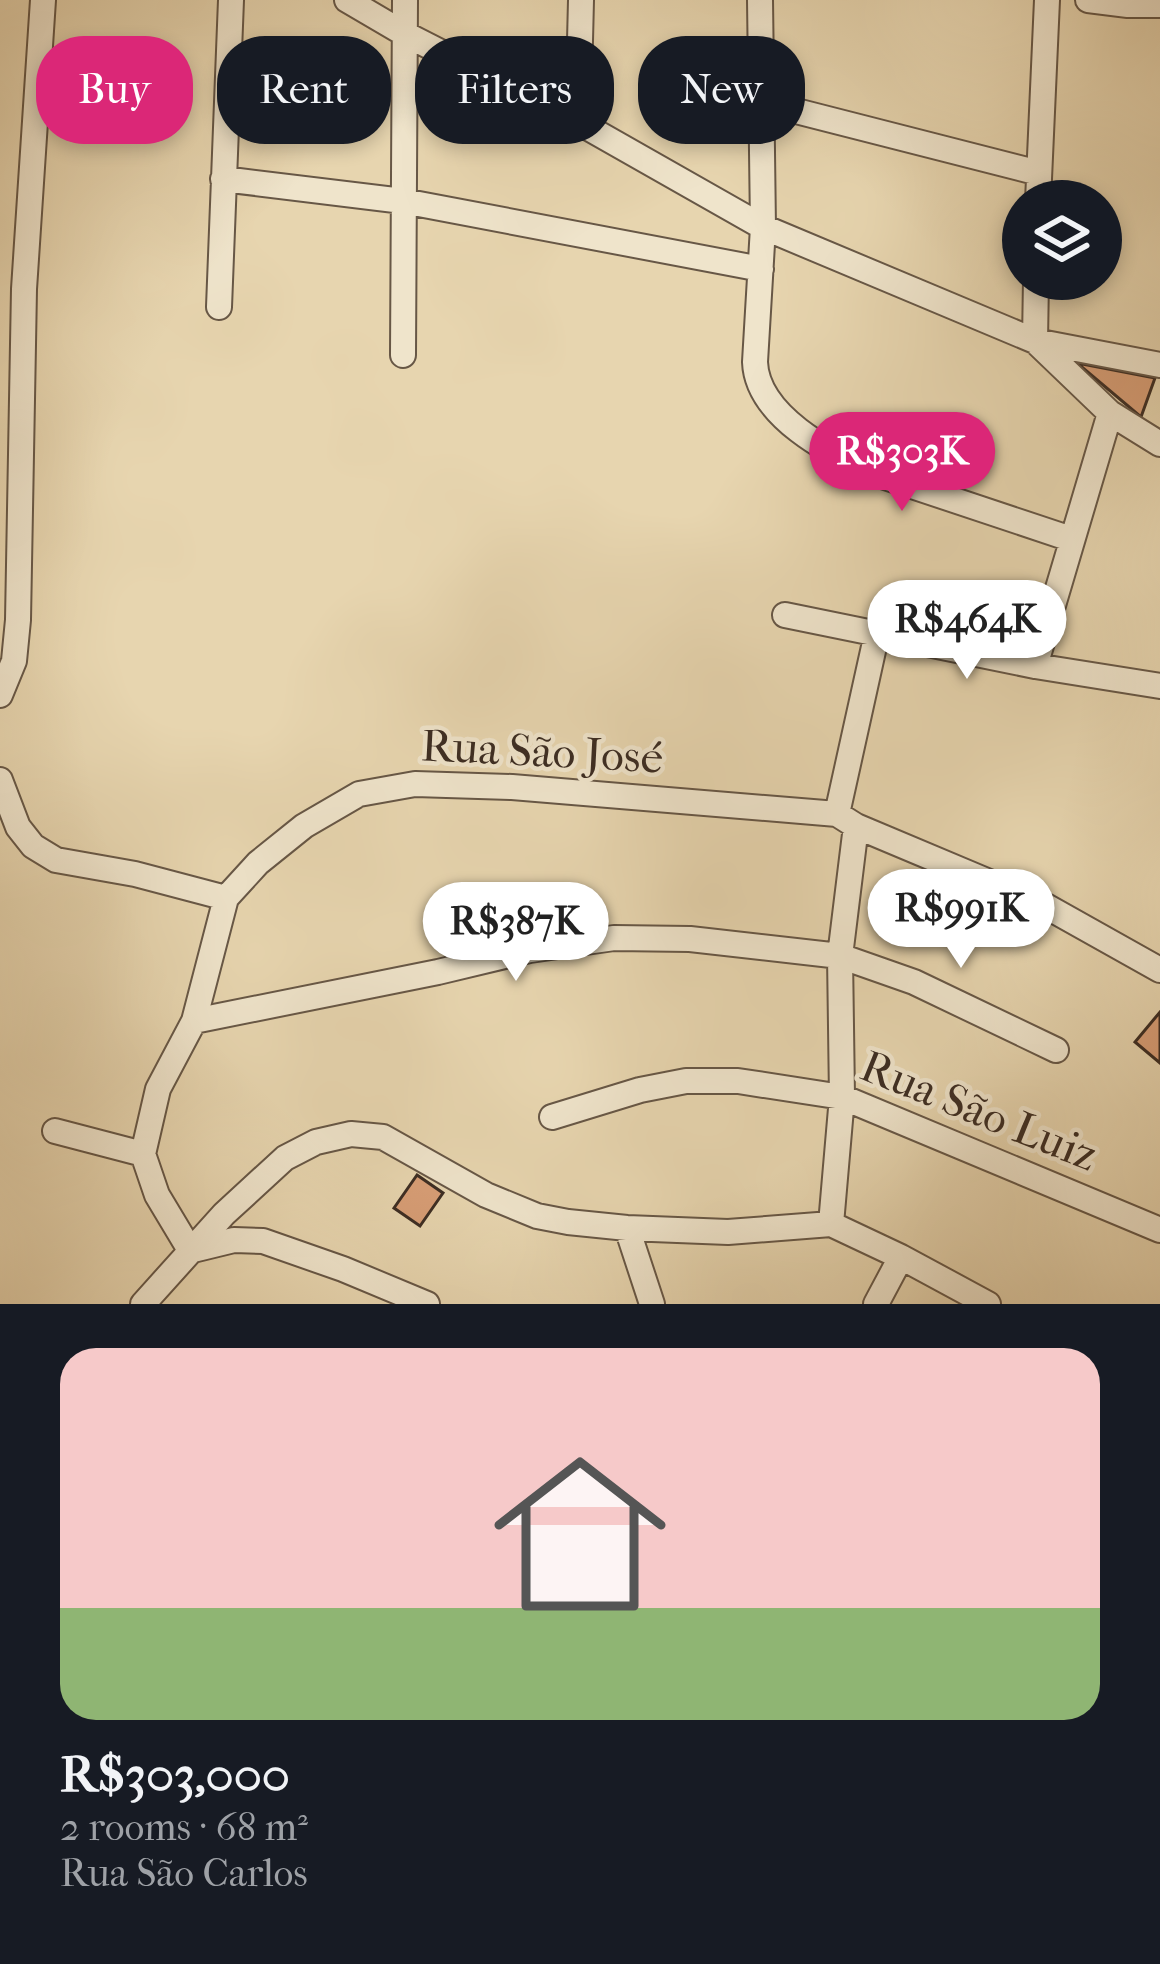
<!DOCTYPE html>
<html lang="en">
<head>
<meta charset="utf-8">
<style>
  :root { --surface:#171b24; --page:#242831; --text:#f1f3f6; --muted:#9ea1a6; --accent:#db2777 }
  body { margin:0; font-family:"IM FELL French Canon",serif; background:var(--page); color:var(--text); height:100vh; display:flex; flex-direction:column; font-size:45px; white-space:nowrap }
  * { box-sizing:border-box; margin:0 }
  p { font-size:39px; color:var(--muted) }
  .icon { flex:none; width:66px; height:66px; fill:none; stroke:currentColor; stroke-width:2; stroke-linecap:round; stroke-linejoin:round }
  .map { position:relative; height:1304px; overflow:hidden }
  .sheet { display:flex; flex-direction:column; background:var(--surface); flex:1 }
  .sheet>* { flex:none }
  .top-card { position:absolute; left:36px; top:36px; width:1089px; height:108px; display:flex; gap:24px }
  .buttons { position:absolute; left:1002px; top:180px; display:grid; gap:24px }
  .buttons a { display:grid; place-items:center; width:120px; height:120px; border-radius:50%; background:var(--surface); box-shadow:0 6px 18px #0003; font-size:60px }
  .price { position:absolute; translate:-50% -102px; padding:0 27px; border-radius:42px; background:#fff; color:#222; font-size:39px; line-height:78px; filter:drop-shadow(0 3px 6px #0008) }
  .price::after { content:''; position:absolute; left:50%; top:72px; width:36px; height:27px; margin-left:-18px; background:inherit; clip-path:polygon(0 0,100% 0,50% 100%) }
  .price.on { background:var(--accent); color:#fff }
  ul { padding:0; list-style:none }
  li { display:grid; align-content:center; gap:24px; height:636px; padding:0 60px }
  li span { display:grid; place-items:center; height:372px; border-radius:36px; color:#555 }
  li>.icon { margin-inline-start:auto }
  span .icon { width:216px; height:216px; fill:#fffc; stroke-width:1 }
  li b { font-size:51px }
  .pill { padding:0 42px; border-radius:48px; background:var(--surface); box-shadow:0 6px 18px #0003; font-size:42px; line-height:108px }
  .pill.on { background:var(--accent); color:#fff }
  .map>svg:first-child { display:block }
  .building { fill:#d89e76; stroke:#3c2d23; stroke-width:3 }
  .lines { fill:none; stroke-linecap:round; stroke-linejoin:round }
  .minor-casing { stroke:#675746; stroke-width:28 }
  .minor { stroke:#efe4cb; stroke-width:24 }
  .labels { text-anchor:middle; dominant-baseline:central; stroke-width:9; stroke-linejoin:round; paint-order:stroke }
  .street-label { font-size:45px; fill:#3c2d23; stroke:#efe4cb }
</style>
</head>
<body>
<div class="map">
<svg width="1160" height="1304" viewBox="0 0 1160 1304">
  <rect width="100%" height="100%" fill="#e7d5af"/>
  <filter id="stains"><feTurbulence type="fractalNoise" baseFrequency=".00167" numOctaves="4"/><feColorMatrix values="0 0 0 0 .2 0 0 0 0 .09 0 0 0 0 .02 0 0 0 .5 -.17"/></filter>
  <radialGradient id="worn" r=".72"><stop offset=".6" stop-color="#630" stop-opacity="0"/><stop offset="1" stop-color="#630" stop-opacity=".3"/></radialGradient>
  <!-- building -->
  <path class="building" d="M1077,363L1155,378L1141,417Z
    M1160,1012V1063L1135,1042Z
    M417,1175L443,1193L420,1226L394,1208Z"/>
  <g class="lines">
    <defs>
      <path id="minor" d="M347,0L405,34L578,122L763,227L1035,341L1110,413L1160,444
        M760,0L763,227L755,362C757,416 830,453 873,473L1071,539
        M1088,0L1128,5H1160
        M761,102L1039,173
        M578,122L581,0
        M223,179L403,201L761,269
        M1038,201L1047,0
        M1036,279L1035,341L1160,365
        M219,307L231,0
        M403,355L405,0
        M785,615L1035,666L1160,686
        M1035,666L1110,413
        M0,695L14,661L18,620L24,289L43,0
        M0,780L18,827L33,846L56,860L135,874L226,898
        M837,814L877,633
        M194,1021L438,972L530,950L614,938L690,939L840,956L914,982L1056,1050
        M552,1117L640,1090L686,1081H738L842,1097L1160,1230
        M55,1131L143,1154
        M831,1224L842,1097L840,956L856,826
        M627,1228L652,1304
        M190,1250L157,1195L143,1154L158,1089L194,1021L226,898L258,863L304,826L359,794L415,784L512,787L837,814L856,826L1044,905L1160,970
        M193,1250L234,1240L263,1241L343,1269L427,1304
        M143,1304L224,1214L285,1158L316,1142L351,1134L383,1137L486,1195L537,1216L568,1222L627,1228L728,1232L831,1224L901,1257L988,1304
        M876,1304L901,1257"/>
    </defs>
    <!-- minor casing -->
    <use href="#minor" class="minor-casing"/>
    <!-- minor -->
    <use href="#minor" class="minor"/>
  </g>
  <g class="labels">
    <!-- street labels -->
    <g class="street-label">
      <text transform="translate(542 752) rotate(3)">Rua São José</text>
      <text transform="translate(979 1111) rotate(22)">Rua São Luiz</text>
    </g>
  </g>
  <rect width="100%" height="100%" filter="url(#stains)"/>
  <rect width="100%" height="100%" fill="url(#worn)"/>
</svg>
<div class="buttons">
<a><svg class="icon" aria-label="layers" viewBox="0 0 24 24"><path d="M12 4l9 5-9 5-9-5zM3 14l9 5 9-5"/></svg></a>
</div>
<b class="price on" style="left:902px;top:514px">R$303K</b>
<b class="price" style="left:967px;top:682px">R$464K</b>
<b class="price" style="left:961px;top:971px">R$991K</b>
<b class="price" style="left:516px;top:984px">R$387K</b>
<div class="top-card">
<a class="pill on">Buy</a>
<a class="pill">Rent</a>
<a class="pill">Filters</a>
<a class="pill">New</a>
</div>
</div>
<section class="sheet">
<ul>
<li><span style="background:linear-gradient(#f6c9c9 70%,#8fb573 0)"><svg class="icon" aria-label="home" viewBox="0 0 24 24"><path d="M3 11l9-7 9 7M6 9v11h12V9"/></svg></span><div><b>R$303,000</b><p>2 rooms · 68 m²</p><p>Rua São Carlos</p></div></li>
</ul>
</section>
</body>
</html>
